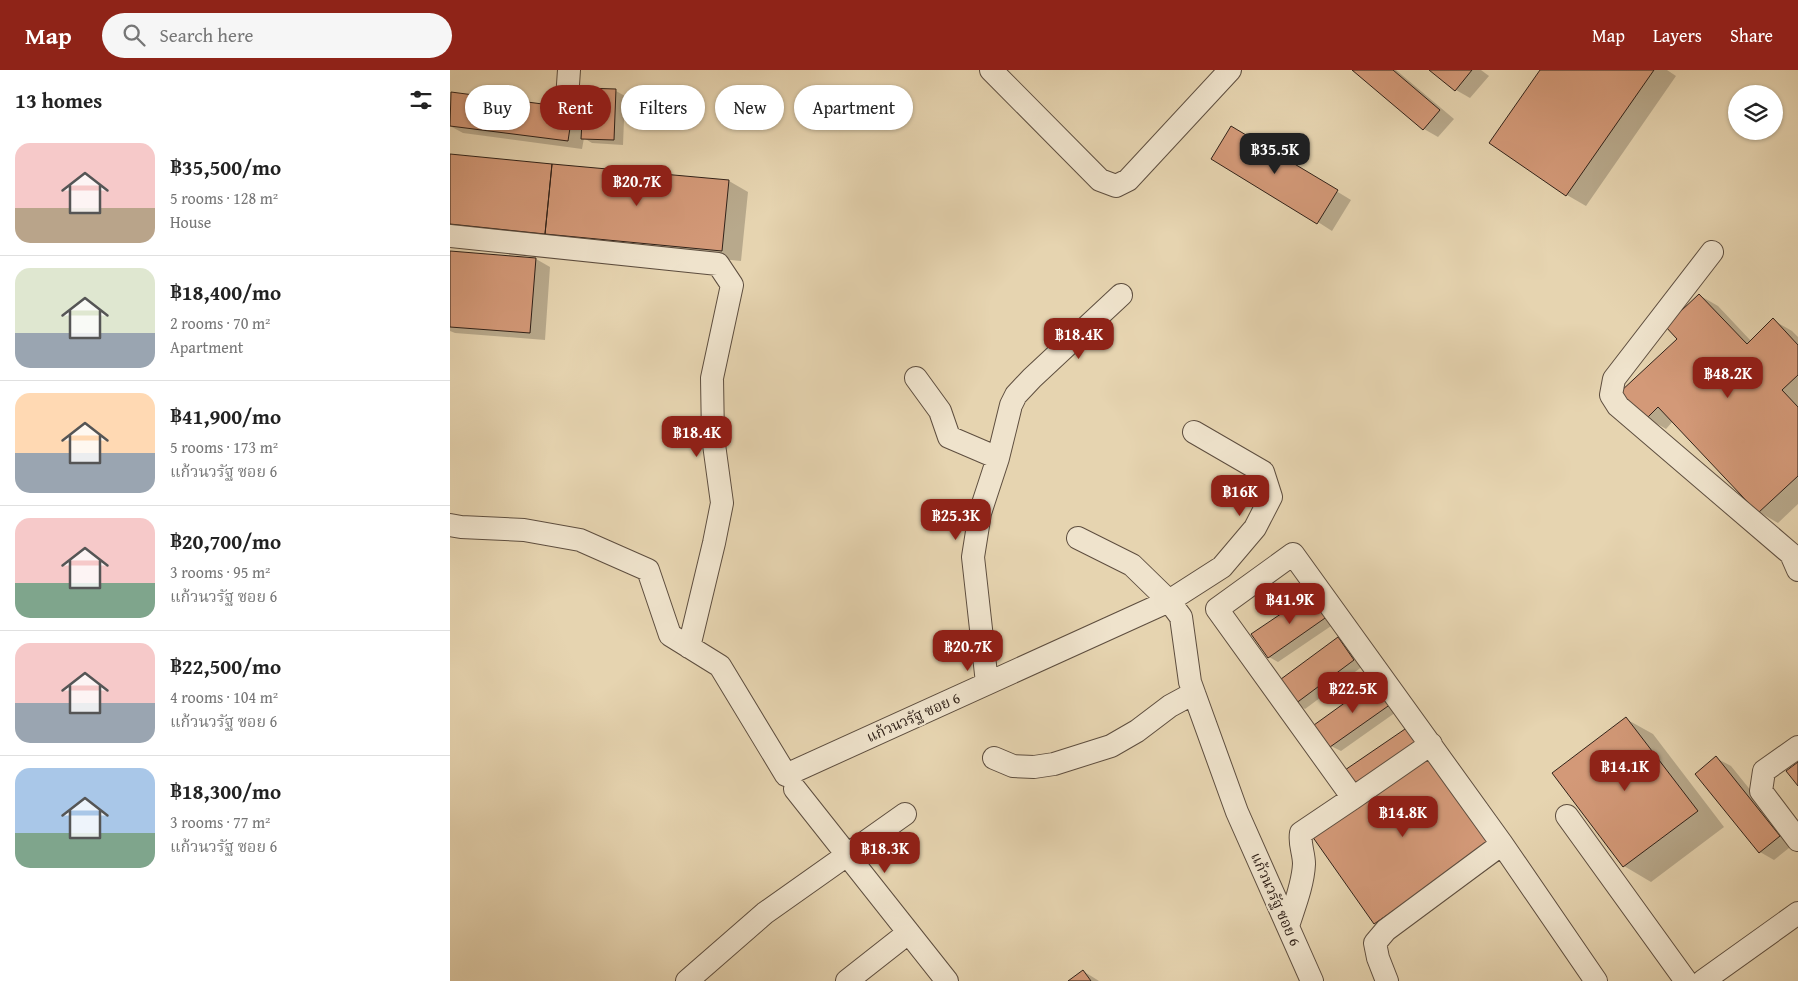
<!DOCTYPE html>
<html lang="en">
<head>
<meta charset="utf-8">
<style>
  :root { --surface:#fff; --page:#f6f6f6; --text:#222; --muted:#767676; --line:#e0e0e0; --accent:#8f2418 }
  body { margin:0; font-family:"Gentium Book Plus","Noto Serif Thai",serif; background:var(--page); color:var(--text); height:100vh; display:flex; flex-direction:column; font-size:19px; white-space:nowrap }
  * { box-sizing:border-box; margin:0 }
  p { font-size:16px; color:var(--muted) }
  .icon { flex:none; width:28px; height:28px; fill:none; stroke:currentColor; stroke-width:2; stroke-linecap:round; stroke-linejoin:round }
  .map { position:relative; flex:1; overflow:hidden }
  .details { display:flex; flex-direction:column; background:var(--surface); width:450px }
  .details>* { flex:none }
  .banner { position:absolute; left:15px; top:15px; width:475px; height:45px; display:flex; gap:10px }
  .tools { position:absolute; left:1278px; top:15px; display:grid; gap:10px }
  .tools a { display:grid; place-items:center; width:55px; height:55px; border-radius:50%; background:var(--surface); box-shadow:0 1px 4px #0004; font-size:25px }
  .price { position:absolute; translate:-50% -42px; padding:0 11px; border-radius:10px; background:var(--accent); color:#fff; font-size:16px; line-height:32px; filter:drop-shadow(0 1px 2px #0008) }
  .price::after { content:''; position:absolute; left:50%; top:30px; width:15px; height:11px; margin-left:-8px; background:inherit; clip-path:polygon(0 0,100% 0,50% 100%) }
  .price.current { background:#222; color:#fff }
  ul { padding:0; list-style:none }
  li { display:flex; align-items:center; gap:15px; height:125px; padding:0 15px }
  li+li { border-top:1px solid var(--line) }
  li span { display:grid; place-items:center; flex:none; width:140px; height:100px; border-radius:15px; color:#555 }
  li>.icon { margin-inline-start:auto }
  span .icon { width:60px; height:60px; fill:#fffc; stroke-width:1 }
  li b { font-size:21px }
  h2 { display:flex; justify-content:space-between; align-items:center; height:60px; padding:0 15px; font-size:21px }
  .tag { padding:0 18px; border-radius:22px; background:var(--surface); box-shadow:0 1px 4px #0004; font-size:18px; line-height:45px }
  .tag.current { background:var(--accent); color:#fff }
  header { display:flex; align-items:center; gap:30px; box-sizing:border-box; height:70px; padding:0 25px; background:var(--accent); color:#fff }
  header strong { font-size:24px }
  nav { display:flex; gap:28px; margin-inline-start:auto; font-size:18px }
  .search { width:350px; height:45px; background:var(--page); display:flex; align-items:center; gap:12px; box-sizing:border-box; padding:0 18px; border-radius:28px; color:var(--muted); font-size:19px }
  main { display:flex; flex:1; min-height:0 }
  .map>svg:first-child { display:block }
  .shadow { fill:#0003 }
  .building { fill:#d39978; stroke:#312219 }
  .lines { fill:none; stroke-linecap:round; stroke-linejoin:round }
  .minor-casing { stroke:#5e4e3f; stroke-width:24 }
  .minor { stroke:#efe3cc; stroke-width:22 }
  .labels { text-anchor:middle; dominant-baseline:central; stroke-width:4.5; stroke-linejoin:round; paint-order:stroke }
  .street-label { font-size:15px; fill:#312219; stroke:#efe3cc }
</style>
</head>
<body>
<header>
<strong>Map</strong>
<div class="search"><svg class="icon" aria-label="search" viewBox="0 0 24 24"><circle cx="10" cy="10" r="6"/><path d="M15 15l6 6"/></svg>Search here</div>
<nav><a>Map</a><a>Layers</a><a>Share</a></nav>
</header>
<main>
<section class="details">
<h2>13 homes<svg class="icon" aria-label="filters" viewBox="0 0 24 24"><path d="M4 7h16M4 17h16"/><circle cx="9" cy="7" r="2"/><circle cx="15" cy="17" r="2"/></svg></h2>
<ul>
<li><span style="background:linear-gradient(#f6c9c9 65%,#b9a48a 0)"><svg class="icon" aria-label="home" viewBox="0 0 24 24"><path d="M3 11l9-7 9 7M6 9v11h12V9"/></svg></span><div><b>฿35,500/mo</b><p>5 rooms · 128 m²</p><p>House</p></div></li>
<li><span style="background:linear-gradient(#dfe7d0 65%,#9aa5b1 0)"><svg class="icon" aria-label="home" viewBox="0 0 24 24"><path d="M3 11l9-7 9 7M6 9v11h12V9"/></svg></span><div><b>฿18,400/mo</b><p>2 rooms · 70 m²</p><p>Apartment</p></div></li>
<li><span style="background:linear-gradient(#ffd9b3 60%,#9aa5b1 0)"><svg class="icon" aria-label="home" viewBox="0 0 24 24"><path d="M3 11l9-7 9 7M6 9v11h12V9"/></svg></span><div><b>฿41,900/mo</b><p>5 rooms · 173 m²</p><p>แก้วนวรัฐ ซอย 6</p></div></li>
<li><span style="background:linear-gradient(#f6c9c9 65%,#7fa58c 0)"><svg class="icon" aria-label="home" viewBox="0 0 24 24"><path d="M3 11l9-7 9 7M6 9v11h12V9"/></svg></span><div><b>฿20,700/mo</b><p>3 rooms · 95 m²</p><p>แก้วนวรัฐ ซอย 6</p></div></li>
<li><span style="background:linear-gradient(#f6c9c9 60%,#9aa5b1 0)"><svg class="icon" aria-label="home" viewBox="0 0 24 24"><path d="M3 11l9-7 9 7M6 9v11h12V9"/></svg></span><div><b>฿22,500/mo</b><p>4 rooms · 104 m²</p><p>แก้วนวรัฐ ซอย 6</p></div></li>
<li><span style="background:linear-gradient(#a9c7e8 65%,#7fa58c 0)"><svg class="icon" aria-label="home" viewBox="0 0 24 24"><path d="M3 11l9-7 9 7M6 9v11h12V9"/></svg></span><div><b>฿18,300/mo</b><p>3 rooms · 77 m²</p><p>แก้วนวรัฐ ซอย 6</p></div></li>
</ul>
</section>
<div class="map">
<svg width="1348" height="911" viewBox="0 0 1348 911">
  <rect width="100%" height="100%" fill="#e6d4b0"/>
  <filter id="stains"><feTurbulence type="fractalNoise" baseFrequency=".004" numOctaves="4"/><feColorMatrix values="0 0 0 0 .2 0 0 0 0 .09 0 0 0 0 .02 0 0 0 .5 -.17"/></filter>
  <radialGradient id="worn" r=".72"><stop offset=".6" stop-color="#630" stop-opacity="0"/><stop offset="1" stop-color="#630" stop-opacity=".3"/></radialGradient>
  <!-- shadow -->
  <path class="shadow" d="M904,0H946L1004,49L988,67L974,59Z
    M981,0H1031L1039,6L1020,28L1006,20Z
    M1092,0H1217L1226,6L1136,136L1117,125L1041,73Z
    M166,21L175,26L173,75L142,73L134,68L132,79L13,63L0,56L2,23L122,39L134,46Z
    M796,66L901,130L882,161L868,152Z
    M0,85L279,111L298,122L291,191L0,162Z
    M0,182L86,189L100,197L95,270L5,263L0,261Z
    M1249,225L1268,236L1301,271L1323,250L1342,261L1348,267V434L1328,453L1309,442L1223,351L1216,359L1197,348L1229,269Z
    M862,524L887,552L828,592L819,587Z
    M888,569L897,574L913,596L855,639L845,633Z
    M934,618L949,640L891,681L881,676Z
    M1176,649L1203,664L1274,757L1201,812L1174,796L1103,703Z
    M1266,688L1281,696L1344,774L1324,790L1310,782Z
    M863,766L1063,782L944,864L925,853Z
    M633,901L649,911H620Z"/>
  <!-- building -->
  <path class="building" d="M902,0H943L990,40L973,60Z
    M979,0H1022L1005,21Z
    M1090,0H1204L1116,126L1039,73Z
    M134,18L166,19L164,70L131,69Z
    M1,22L123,38L118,71L0,56Z
    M781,56L888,120L867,154L761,89Z
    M0,84L102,94L95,164L0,154Z
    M102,94L279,110L272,181L95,164Z
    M0,181L86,188L80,263L0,257Z
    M1249,224L1297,274L1323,248L1348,275V305L1332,320L1348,337V406L1308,443L1208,337L1196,349L1170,322L1227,269L1215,256Z
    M862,523L878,546L818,588L801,564Z
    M888,567L904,590L845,634L827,612Z
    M925,611L941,634L880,677L864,655Z
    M1176,647L1248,741L1173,797L1102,703Z
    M958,657L971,676L909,720L895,700Z
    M981,680L1045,771L924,854L862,766Z
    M1266,686L1330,766L1309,783L1245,704Z
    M1348,692V716L1336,701Z
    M633,900L641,911H618Z"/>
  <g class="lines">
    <defs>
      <path id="minor" d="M541,0L650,110L666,116L678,110L780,0
        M117,29L119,0
        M0,166L268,194L282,215L262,308L263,367L272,433L264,473L239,577
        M1262,182L1164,309L1161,325L1168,336L1341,484L1348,500
        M466,308L490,341L499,367L548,388
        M0,455L11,457L74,460L130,470L198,500L220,565L270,596L336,705L719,531L731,547L740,612L787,742L862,911
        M628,468L682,495L719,531L772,497L805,458L821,427L813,402L744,362
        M537,613L523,487L530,443L548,388L561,335L566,325L582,308L671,225
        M1348,677L1314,701L1311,721L1348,770
        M544,688L563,696L584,697L604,694L661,676L687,661L720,636L744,623
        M345,719L497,911
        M903,728L767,539L843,484L1052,774L1146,911
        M1117,746L1236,911
        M838,856C844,837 853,815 854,794C854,783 849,774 851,763L903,728L981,674
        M237,911L315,843L455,744
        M397,911L458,863
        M937,911L928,888L925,873L936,860L1052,774
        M1253,911L1348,843"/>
    </defs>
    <!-- minor casing -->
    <use href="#minor" class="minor-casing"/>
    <!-- minor -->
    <use href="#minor" class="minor"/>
  </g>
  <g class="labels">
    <!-- street labels -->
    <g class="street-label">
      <text transform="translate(463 647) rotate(-24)">แก้วนวรัฐ ซอย 6</text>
      <text transform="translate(826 829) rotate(66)">แก้วนวรัฐ ซอย 6</text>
    </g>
  </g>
  <rect width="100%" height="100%" filter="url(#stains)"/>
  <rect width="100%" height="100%" fill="url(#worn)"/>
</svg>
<div class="tools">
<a><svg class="icon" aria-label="layers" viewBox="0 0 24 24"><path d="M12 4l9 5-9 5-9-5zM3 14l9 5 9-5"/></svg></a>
</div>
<b class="price current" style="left:825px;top:105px">฿35.5K</b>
<b class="price" style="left:187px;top:137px">฿20.7K</b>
<b class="price" style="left:629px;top:290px">฿18.4K</b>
<b class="price" style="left:1278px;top:329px">฿48.2K</b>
<b class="price" style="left:247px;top:388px">฿18.4K</b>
<b class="price" style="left:790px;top:447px">฿16K</b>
<b class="price" style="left:506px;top:471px">฿25.3K</b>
<b class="price" style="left:840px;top:555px">฿41.9K</b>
<b class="price" style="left:518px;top:602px">฿20.7K</b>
<b class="price" style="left:903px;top:644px">฿22.5K</b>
<b class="price" style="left:1175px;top:722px">฿14.1K</b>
<b class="price" style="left:953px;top:768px">฿14.8K</b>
<b class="price" style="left:435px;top:804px">฿18.3K</b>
<div class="banner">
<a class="tag">Buy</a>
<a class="tag current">Rent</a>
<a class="tag">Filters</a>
<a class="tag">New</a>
<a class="tag">Apartment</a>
</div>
</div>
</main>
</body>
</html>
